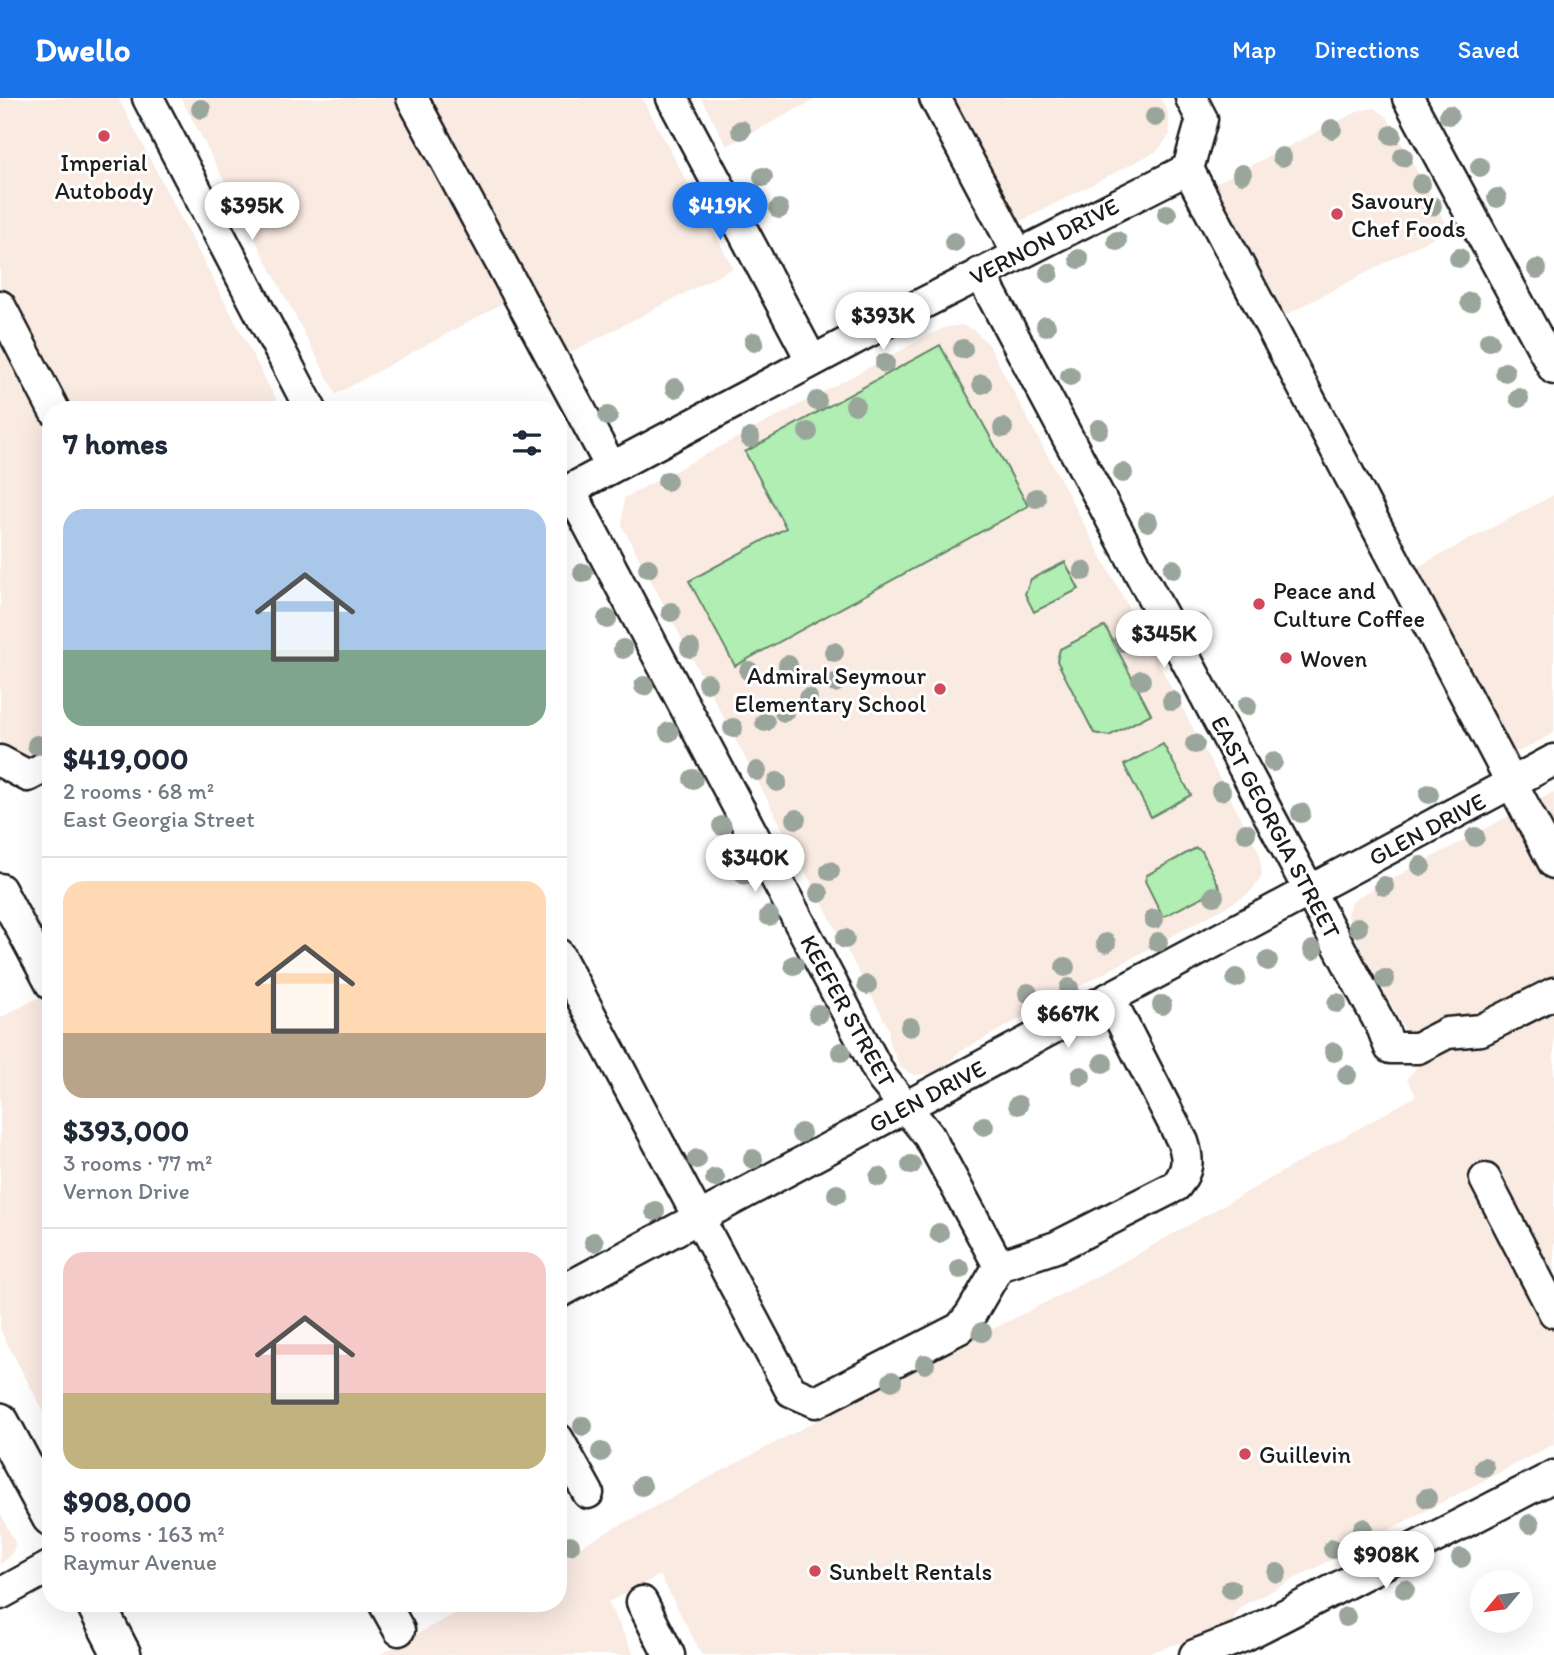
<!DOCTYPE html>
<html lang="en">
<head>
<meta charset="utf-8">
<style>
  :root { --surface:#fff; --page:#f2f2f3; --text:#1f2937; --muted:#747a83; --line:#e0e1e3; --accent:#1a73e8 }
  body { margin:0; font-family:Itim,sans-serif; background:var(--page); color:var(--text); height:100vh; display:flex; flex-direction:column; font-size:26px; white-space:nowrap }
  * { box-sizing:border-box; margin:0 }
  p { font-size:23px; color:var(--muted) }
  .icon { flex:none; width:38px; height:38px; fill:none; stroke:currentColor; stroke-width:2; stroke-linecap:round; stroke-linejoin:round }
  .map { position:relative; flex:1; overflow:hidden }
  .details { position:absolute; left:42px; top:303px; width:525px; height:1211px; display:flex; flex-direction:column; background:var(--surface); border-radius:28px; box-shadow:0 7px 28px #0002 }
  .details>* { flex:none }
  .needle { width:46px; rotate:241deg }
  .buttons { position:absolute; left:1470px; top:1472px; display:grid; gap:14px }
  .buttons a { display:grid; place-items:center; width:63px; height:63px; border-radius:50%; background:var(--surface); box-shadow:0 7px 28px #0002; font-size:35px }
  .price { position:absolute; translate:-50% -60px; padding:0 16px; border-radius:24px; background:#fff; color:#222; font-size:23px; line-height:46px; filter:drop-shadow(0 2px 4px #0008) }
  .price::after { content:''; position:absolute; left:50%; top:42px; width:21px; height:16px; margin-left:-10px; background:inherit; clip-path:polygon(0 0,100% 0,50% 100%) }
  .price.selected { background:var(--accent); color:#fff }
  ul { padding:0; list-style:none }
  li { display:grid; align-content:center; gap:14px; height:371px; padding:0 21px }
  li+li { border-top:2px solid var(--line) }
  li span { display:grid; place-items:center; height:217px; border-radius:21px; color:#555 }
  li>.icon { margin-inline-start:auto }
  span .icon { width:126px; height:126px; fill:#fffc; stroke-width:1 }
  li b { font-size:30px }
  h2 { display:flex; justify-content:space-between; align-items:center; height:84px; padding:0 21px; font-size:30px }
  header { display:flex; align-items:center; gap:42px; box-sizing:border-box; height:98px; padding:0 35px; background:var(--accent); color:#fff }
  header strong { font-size:33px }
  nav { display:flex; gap:38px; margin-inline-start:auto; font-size:24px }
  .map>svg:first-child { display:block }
  .built { fill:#f9eae2 }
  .green { fill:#b0eeb4; stroke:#668568; stroke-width:2 }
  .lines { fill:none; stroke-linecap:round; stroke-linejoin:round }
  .minor-casing { stroke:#1c1c1c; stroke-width:35 }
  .major-casing { stroke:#1c1c1c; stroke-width:42 }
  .minor { stroke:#fff; stroke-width:30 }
  .major { stroke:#fff; stroke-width:37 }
  .tree { fill:#9aa59b }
  .poi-dot { fill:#d1495b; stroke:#fff; stroke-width:2.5 }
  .labels { text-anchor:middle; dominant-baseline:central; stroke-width:6; stroke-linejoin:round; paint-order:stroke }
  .poi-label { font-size:24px; fill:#1c1c1c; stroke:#fff; text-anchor:start }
  .street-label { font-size:24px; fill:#1c1c1c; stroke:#fff }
</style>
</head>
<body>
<header>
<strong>Dwello</strong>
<nav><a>Map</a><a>Directions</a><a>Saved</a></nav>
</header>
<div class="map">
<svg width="1554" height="1557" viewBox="0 0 1554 1557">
  <rect width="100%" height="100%" fill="#fff"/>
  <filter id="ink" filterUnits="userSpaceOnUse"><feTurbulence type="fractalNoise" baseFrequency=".0143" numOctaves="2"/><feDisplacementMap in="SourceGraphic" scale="14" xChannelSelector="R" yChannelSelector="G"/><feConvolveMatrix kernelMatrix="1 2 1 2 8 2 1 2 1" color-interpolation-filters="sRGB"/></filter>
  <g filter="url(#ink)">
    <!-- built -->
    <path class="built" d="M0,0H118L281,311L51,312V640L41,655L27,663L3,649L0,643Z
      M181,0H642L733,170L562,259L527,192L336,296Z
      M701,0H818L727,48Z
      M935,0H1160L1168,14L1170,37L1157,53L1019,124L1006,113Z
      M1374,10L1387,19L1449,131L1269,226L1212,87L1361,12Z
      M961,227L974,232L988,246L1259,754L1262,777L1254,790L1242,800L959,954L949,965L932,975L914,977L901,970L889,944V931L622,428L624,400L943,230Z
      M1554,397V635L1520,653H1515L1503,644L1402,477Z
      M1554,694V1346L1244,1507L1239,1511L1232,1524L1201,1538L1143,1557H702L660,1477L608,1504L634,1557H379L474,1505H558V1460L903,1277L1111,1171L1416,998L1407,981L1422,963L1351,832L1347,815L1351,806L1356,800Z
      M51,893V1327L0,1232V920Z
      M0,1414L15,1445L14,1452L8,1460L0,1467Z"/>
    <!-- green -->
    <path class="green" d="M940,247L1028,408L735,568L689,483L786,430L745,354Z
      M1065,464L1079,491L1034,514L1025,496L1031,481Z
      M1105,528L1151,616L1109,638L1094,635L1057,563L1060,551Z
      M1163,646L1191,697L1151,719L1124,667Z
      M1196,750L1202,753L1220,790L1163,819L1145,783L1147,777Z"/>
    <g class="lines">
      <defs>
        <path id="minor" d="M148,0L311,312
          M412,0L611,369
          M672,0L812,263
          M935,0L1018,156
          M1408,0L1554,271
          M1188,71L1554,765
          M980,175L1383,931L1390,950H1418L1447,935L1481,932L1554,895
          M0,208L54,312
          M570,392L882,980L929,1038L999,1168
          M558,398L894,220L1188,71L1202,21L1191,0
          M0,663L28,678L51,666
          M0,791L51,886
          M558,856L791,1293L816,1304L960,1230L971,1216L999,1168L1056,1149L1176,1088C1188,1073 1189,1062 1183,1044L1110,901
          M1485,1081L1554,1214
          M558,1195L1554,662
          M558,1341L588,1395
          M0,1496L51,1468
          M642,1504L669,1557
          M384,1505L399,1532
          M1195,1557L1244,1538L1554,1378"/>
        <path id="major" d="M0,1324L51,1419
          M95,1505L122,1557"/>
      </defs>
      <!-- minor casing -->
      <use href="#minor" class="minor-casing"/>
      <!-- major casing -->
      <use href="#major" class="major-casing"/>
      <!-- minor -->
      <use href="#minor" class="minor"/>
      <!-- major -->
      <use href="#major" class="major"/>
    </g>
    <!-- trees -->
    <g class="tree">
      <circle cx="201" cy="11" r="10"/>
      <circle cx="1449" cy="17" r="10"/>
      <circle cx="1155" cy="19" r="10"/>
      <circle cx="1332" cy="31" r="10"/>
      <circle cx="741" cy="32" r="10"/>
      <circle cx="1392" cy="37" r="10"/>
      <circle cx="1282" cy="59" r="10"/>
      <circle cx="1403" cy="59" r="10"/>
      <circle cx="1480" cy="69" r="10"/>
      <circle cx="1242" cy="76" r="10"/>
      <circle cx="763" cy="79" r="10"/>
      <circle cx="1421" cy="86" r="10"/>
      <circle cx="1497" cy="100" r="10"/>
      <circle cx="1432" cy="108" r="10"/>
      <circle cx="779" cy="111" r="10"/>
      <circle cx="1167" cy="116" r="10"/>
      <circle cx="1117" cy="143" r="10"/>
      <circle cx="954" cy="144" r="10"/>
      <circle cx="1459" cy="160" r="10"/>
      <circle cx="1079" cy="161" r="10"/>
      <circle cx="1537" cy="171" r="10"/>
      <circle cx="1049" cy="175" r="10"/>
      <circle cx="1470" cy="204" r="10"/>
      <circle cx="1046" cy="228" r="10"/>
      <circle cx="1489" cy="243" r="10"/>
      <circle cx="754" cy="244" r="10"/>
      <circle cx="963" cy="251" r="10"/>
      <circle cx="885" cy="265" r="10"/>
      <circle cx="1505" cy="274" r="10"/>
      <circle cx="1070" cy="278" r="10"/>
      <circle cx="982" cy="286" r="10"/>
      <circle cx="675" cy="290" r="10"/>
      <circle cx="1519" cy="300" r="10"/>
      <circle cx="817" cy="303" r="10"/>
      <circle cx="855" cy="307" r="10"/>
      <circle cx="608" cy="318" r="10"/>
      <circle cx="1003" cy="330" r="10"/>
      <circle cx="1099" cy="331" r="10"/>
      <circle cx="808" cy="334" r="10"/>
      <circle cx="750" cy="340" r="10"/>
      <circle cx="1123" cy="375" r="10"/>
      <circle cx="667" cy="383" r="10"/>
      <circle cx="1036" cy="400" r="10"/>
      <circle cx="1148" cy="424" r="10"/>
      <circle cx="648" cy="470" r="10"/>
      <circle cx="1173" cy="471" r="10"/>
      <circle cx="1083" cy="473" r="10"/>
      <circle cx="583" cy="475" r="10"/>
      <circle cx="671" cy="514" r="10"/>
      <circle cx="607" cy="521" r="10"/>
      <circle cx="1199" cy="526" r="10"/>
      <circle cx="1123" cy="544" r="10"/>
      <circle cx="690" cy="550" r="10"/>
      <circle cx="623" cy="551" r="10"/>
      <circle cx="834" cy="554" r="10"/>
      <circle cx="788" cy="567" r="10"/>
      <circle cx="749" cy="573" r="10"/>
      <circle cx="1141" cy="582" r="10"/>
      <circle cx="707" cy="585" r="10"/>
      <circle cx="835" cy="585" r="10"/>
      <circle cx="644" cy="588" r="10"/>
      <circle cx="808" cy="600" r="10"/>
      <circle cx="1172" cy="603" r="10"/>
      <circle cx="1247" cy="608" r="10"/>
      <circle cx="784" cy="614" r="10"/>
      <circle cx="765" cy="624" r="10"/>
      <circle cx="733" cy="630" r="10"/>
      <circle cx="669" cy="634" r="10"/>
      <circle cx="1195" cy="646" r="10"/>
      <circle cx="37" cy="647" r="10"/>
      <circle cx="1273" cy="664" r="10"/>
      <circle cx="757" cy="673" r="10"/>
      <circle cx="693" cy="681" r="10"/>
      <circle cx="777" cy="684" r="10"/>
      <circle cx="1221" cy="693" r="10"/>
      <circle cx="1429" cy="696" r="10"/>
      <circle cx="1301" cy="715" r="10"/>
      <circle cx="796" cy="721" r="10"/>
      <circle cx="722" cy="728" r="10"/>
      <circle cx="1246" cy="735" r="10"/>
      <circle cx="1475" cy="739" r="10"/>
      <circle cx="1421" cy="768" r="10"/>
      <circle cx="830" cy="773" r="10"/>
      <circle cx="745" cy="777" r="10"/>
      <circle cx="1384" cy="788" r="10"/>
      <circle cx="819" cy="795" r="10"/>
      <circle cx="1214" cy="798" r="10"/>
      <circle cx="769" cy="818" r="10"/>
      <circle cx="1154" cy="821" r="10"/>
      <circle cx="1358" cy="829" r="10"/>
      <circle cx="845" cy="841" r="10"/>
      <circle cx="1158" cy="844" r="10"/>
      <circle cx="1106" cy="845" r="10"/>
      <circle cx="1313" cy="852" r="10"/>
      <circle cx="1268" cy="863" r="10"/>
      <circle cx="794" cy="867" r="10"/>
      <circle cx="1065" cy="869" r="10"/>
      <circle cx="1236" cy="880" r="10"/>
      <circle cx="1385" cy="881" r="10"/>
      <circle cx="867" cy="887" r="10"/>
      <circle cx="1069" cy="890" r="10"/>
      <circle cx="1028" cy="895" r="10"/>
      <circle cx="1337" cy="905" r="10"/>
      <circle cx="1162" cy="907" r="10"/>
      <circle cx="818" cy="916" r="10"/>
      <circle cx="910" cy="929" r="10"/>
      <circle cx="841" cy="954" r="10"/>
      <circle cx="1334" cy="954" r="10"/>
      <circle cx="1103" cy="965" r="10"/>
      <circle cx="1347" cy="977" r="10"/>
      <circle cx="1081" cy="978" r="10"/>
      <circle cx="1018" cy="1007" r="10"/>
      <circle cx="984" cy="1028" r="10"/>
      <circle cx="801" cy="1035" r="10"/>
      <circle cx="697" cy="1061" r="10"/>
      <circle cx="753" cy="1061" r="10"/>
      <circle cx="911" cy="1067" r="10"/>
      <circle cx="879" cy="1079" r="10"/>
      <circle cx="715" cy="1080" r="10"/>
      <circle cx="837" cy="1096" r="10"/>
      <circle cx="655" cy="1113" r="10"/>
      <circle cx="939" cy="1135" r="10"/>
      <circle cx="594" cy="1144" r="10"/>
      <circle cx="960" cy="1171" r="10"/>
      <circle cx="982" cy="1234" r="10"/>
      <circle cx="925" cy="1266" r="10"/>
      <circle cx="892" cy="1283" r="10"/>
      <circle cx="583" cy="1328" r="10"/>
      <circle cx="601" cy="1354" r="10"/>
      <circle cx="1484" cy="1369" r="10"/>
      <circle cx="642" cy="1388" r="10"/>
      <circle cx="1427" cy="1400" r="10"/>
      <circle cx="1530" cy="1426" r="10"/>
      <circle cx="1363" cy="1430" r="10"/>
      <circle cx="570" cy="1447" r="10"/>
      <circle cx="1333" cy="1451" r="10"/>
      <circle cx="1461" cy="1460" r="10"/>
      <circle cx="1277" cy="1475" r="10"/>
      <circle cx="1231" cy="1491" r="10"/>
      <circle cx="1405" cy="1491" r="10"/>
      <circle cx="1346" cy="1519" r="10"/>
    </g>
  </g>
  <!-- markers -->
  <g class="poi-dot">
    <circle cx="104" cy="38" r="7"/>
    <circle cx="1337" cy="116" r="7"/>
    <circle cx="1259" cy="506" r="7"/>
    <circle cx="1286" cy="560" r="7"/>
    <circle cx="940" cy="591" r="7"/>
    <circle cx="1245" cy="1356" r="7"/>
    <circle cx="815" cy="1473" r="7"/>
  </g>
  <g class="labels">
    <!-- poi labels -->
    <g class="poi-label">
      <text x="104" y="64" text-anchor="middle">Imperial<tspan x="104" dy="28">Autobody</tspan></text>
      <text x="1351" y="102">Savoury<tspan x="1351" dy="28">Chef Foods</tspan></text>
      <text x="1273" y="492">Peace and<tspan x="1273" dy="28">Culture Coffee</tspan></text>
      <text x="1300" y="560">Woven</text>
      <text x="926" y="577" text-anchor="end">Admiral Seymour<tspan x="926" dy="28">Elementary School</tspan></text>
      <text x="1259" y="1356">Guillevin</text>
      <text x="829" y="1473">Sunbelt Rentals</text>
    </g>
    <!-- street labels -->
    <g class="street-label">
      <text transform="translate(1044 143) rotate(-27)">VERNON DRIVE</text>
      <text transform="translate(1276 729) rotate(62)">EAST GEORGIA STREET</text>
      <text transform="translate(1427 731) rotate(-28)">GLEN DRIVE</text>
      <text transform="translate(848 913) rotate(61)">KEEFER STREET</text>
      <text transform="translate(927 998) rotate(-28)">GLEN DRIVE</text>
    </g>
  </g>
</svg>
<div class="buttons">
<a><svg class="needle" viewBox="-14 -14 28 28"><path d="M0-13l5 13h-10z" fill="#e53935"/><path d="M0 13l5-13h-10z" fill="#747a83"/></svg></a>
</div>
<b class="price" style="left:252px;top:144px">$395K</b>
<b class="price selected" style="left:720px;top:144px">$419K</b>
<b class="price" style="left:883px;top:254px">$393K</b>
<b class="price" style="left:1164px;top:572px">$345K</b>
<b class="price" style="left:755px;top:796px">$340K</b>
<b class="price" style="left:1068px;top:952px">$667K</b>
<b class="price" style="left:1386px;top:1493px">$908K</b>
<section class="details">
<h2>7 homes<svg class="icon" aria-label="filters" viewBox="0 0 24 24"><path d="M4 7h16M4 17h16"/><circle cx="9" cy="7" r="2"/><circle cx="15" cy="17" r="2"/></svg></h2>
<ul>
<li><span style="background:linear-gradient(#a9c7e8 65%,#7fa58c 0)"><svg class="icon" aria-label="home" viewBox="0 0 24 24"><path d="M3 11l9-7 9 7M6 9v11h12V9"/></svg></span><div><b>$419,000</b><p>2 rooms · 68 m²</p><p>East Georgia Street</p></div></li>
<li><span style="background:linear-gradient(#ffd9b3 70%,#b9a48a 0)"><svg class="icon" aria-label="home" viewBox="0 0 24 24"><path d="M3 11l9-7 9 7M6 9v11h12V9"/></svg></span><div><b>$393,000</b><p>3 rooms · 77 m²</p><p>Vernon Drive</p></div></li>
<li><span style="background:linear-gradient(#f6c9c9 65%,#c2b280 0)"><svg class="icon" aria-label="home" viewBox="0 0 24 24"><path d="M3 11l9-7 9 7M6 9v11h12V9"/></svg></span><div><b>$908,000</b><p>5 rooms · 163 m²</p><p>Raymur Avenue</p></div></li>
</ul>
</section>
</div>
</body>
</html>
